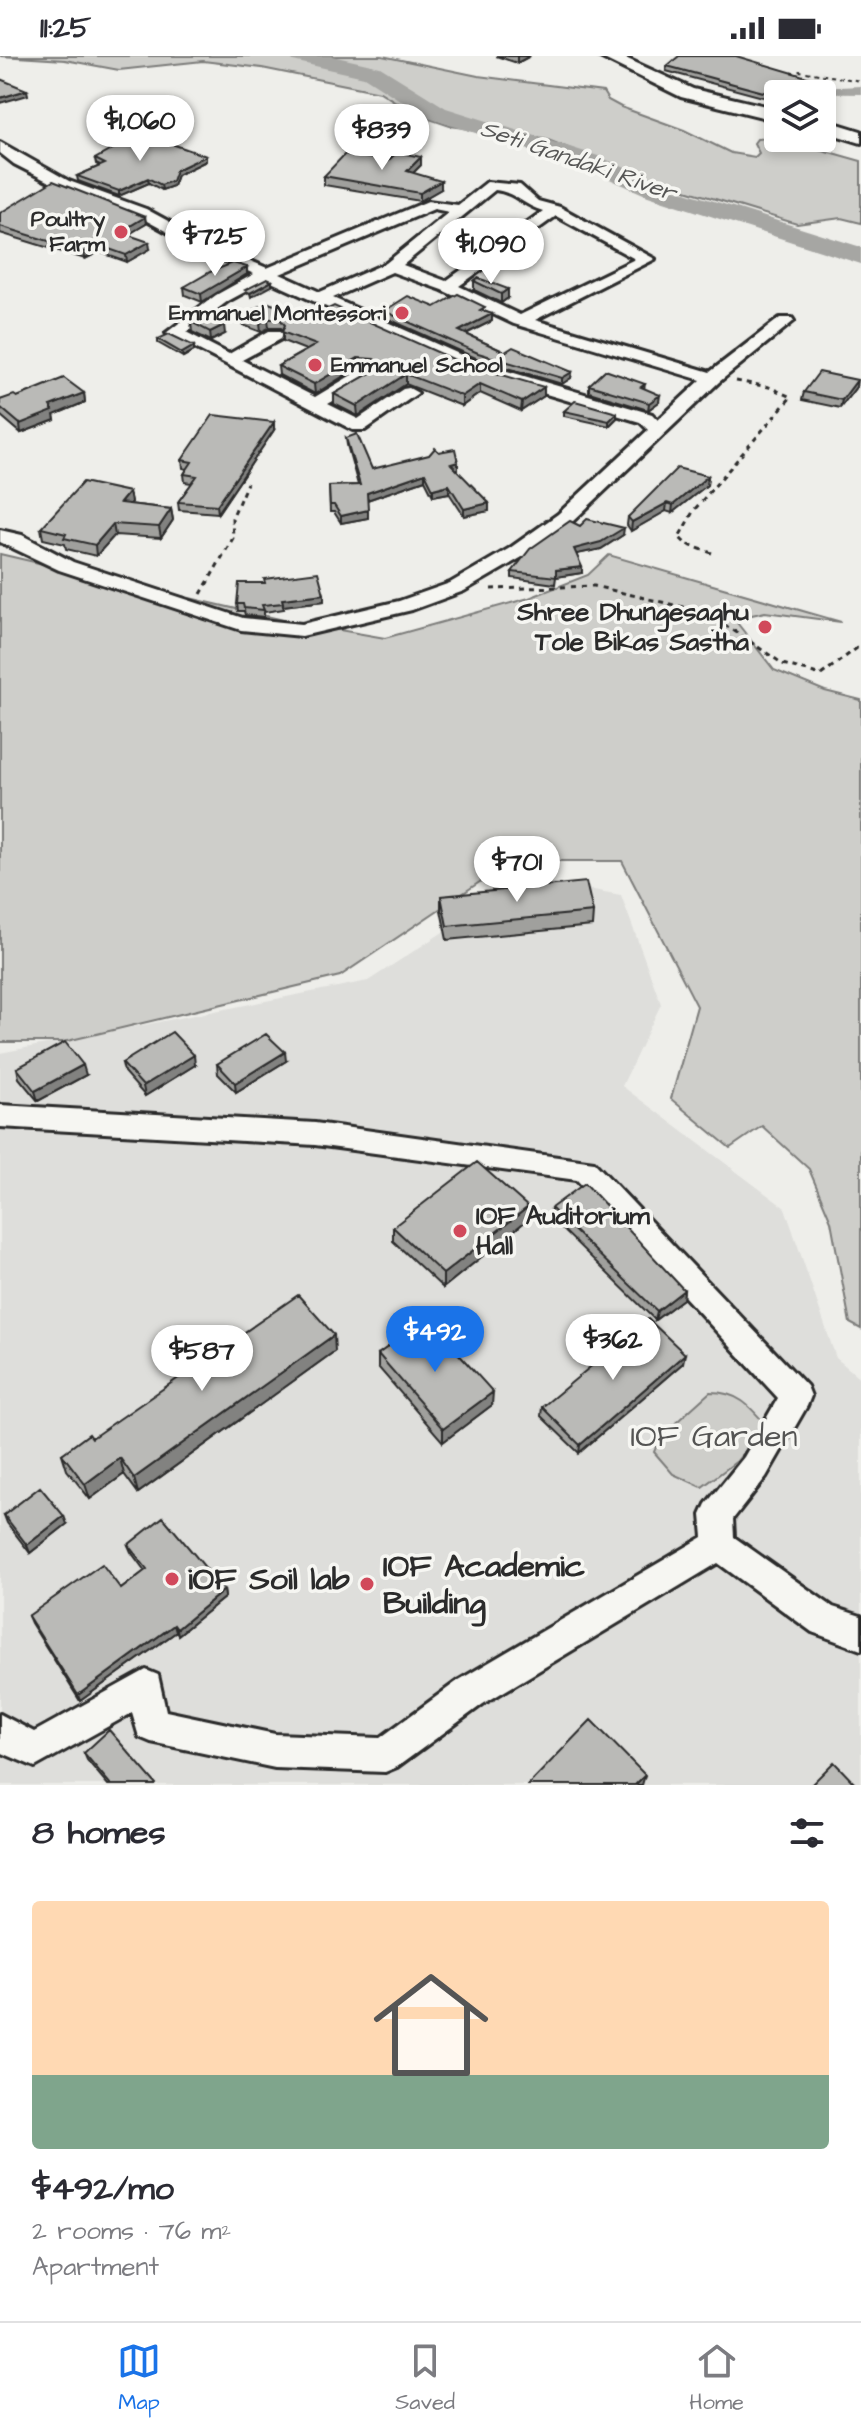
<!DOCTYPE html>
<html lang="en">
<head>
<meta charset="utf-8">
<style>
  :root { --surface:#fff; --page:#f2f2f3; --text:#2b2b33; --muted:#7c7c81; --line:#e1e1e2; --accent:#1a73e8 }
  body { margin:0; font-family:"Architects Daughter",sans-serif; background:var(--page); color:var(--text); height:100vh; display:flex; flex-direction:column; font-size:30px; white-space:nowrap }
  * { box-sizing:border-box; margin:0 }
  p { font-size:26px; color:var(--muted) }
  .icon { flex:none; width:44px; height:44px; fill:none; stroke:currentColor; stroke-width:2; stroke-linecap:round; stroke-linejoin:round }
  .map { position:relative; height:1729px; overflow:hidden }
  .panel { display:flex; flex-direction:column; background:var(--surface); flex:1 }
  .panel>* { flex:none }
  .buttons { position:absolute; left:764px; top:24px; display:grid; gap:16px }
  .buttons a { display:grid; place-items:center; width:72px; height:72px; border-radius:8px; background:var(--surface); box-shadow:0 4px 12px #0003; font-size:40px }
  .price { position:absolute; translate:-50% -68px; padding:0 18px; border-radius:28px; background:#fff; color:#222; font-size:26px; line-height:52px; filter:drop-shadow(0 2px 4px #0008) }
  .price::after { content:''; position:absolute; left:50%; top:48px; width:24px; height:18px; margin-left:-12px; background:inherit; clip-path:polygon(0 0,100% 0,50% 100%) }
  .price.on { background:var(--accent); color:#fff }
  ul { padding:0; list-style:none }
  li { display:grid; align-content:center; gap:16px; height:424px; padding:0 32px }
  li span { display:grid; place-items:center; height:248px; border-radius:8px; color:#555 }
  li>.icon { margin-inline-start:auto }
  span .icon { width:144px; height:144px; fill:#fffc; stroke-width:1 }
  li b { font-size:34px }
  h2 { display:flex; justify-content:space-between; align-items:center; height:96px; padding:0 32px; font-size:34px }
  .status { display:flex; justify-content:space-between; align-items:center; height:56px; padding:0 40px; background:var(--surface); direction:ltr }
  .status svg { height:22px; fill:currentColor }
  .dock { display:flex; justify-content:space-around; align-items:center; height:112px; border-top:2px solid var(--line); background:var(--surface); font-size:22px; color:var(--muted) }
  .dock a { display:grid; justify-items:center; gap:4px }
  .dock .on { color:var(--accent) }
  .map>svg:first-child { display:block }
  .built { fill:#dededb }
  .green { fill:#cececa; stroke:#7c7c7a; stroke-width:2 }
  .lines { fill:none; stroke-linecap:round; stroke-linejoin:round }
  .canal { fill:#a6a6a3; fill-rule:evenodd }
  .river { fill:#a6a6a3; fill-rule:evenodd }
  .minor-casing { stroke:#2b2b2b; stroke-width:6 }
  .major-casing { stroke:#2b2b2b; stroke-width:6 }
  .path-far1 { stroke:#2b2b2b; stroke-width:2; stroke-dasharray:4 4; stroke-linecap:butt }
  .path { stroke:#2b2b2b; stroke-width:3; stroke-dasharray:5 5; stroke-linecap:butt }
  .minor { fill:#f6f6f2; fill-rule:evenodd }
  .major { fill:#f6f6f2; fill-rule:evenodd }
  .wall { fill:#a0a09d; stroke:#2b2b2b; stroke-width:2 }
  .shaded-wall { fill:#828280; stroke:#2b2b2b; stroke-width:2 }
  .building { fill:#babab7; stroke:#2b2b2b; stroke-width:2 }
  .poi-dot { fill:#d1495b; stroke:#f6f6f2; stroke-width:3 }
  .labels { text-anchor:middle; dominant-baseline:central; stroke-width:7; stroke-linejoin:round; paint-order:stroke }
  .far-poi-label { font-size:22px; font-weight:bold; fill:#2b2b2b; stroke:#f6f6f2; text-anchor:end }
  .far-water-label { font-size:24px; font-style:italic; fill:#565655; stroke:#f6f6f2 }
  .poi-label { font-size:26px; font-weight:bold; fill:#2b2b2b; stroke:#f6f6f2; text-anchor:end }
  .near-park-label { font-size:32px; fill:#545453; stroke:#f6f6f2 }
  .near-poi-label { font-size:32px; font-weight:bold; fill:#2b2b2b; stroke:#f6f6f2; text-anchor:start }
</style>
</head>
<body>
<div class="status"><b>11:25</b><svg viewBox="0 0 49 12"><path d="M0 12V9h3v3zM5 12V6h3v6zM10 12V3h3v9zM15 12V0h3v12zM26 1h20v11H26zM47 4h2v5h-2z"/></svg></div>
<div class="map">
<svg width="861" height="1729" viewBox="0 0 861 1729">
  <rect width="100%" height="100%" fill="#eeeeea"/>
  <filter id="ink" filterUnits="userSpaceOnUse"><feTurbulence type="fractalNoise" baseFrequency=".0125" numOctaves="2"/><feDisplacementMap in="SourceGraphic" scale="16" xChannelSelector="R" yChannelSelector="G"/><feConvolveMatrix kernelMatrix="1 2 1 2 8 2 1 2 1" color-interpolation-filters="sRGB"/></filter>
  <g filter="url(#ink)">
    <!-- built -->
    <path class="built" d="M526,822L621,839L661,948L622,1030L785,1152L836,1302L861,1323V1729H0V997L368,925Z"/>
    <!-- green -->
    <path class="green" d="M0,0H382L478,20L603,36L608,44L621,51L684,74L731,97L755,101L759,97L754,87L757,83L776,81L861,105V167L841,162L797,168L640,120L543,82L450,70L415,58L380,36L262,12L203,5L119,14L65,4Z
      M0,498L288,565L385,582L529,542L588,519L609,499L841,566L765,556L734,563L774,614L825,635L861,644V1273L850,1267L831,1165L809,1113L762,1070L730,1092L671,1043L697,950L622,805H511L340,920L63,986H0Z
      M710,1336C738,1336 749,1349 766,1369L737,1405L702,1431L673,1418L654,1396L660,1381Z"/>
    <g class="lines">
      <!-- canal -->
      <path class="canal" d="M861,30V38L787,37L794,33Z"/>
      <!-- river -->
      <path class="river" d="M290,0H332L380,11L446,52L598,100L666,130L861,191V208L648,140L580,110L428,62L364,21L293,5Z"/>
      <defs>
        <path id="minor" d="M0,86L69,125L146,153L203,184L267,212L428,145L458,149L487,126L520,129L538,145L560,151L655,203L535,264L710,316L780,262H792L794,265L719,326L572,466L524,500L464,535L412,554L302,580L241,574L59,514L0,486V474L22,479L73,506L243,562L302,568L399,545L450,527L510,492L558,458L648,374L640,366L465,314L267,224L228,245L186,276L229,298L269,275H281L283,279L281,283L242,304L315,341L360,314H372L375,318L372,322L328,348L358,363L403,333L409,332L418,337L365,374H353L166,277L216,239L254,218L193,190L136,159L59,131L14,108L0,97ZM495,134C515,136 524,150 543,155L446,225L403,209ZM434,153L449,156L386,207L320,236L280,218ZM556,160L635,203L520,259L459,230ZM392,216L442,234L514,268L701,324L658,364L652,358L477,306L333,242Z
          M0,1049L315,1067L594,1106L807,1330L811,1340L807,1350L766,1421L733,1463L734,1481L833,1551L861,1560V1594L812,1576L718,1507L483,1648L397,1711L385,1716L275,1712L151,1686L139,1681L132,1657L35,1711L0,1696V1658L34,1676L146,1614L158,1619L166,1655L275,1678L380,1682L459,1624L703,1481L701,1459L706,1448L744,1401L778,1342L577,1124L315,1089L0,1071Z"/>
        <path id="major" d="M598,0H621L693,33L778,53V65L681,41Z
          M822,63L861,75V87L822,75Z"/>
      </defs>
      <!-- minor casing -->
      <use href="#minor" class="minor-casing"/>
      <!-- major casing -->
      <use href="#major" class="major-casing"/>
      <!-- path-far1 -->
      <path class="path-far1" d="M791,18L800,15L861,25"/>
      <!-- path -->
      <path class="path" d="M712,497L686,488L679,481L694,454L791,341L769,331L736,325
        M491,533L594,530L687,552L730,572L783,608L821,619L861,589
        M201,538L233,482L232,462L247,427"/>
      <!-- minor -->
      <use href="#minor" class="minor"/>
      <!-- major -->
      <use href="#major" class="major"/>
    </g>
    <!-- wall -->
    <path class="wall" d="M496,0H530L517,7Z
      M667,10L816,29L778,38V45L666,15Z
      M421,101V109L413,117L441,133L420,145L324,129V120L388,105Z
      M95,103L206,105L177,119L173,130L162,134L149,127L119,140L78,125L77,120L100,110L96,108Z
      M0,157L145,161L146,168L128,178L150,193L127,206L99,196L85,203L0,177Z
      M247,211V218L202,246L185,239L184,231Z
      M478,222L508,242L501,247L474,234V225Z
      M435,251L492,258V265L466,278L505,296L572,316L571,322L562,328L478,303L384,261V255Z
      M242,260L310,262L464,308L544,340L521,355L480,337L462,350L406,328L358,360L334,348V338L374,315V312L358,311L315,338L279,319L278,310L306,294L283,285V274L281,272H269L261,276L243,269Z
      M191,266L225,278L211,285L192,276Z
      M158,283L194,295L183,301L158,287Z
      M645,328L644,333L659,346L648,354L589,336V329Z
      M856,331L840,352L802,344L804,336Z
      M84,337L85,346L54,359L55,364L21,377L0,359V344L17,341Z
      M564,355L617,357V362L609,370L564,360Z
      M274,374L218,457L179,454L178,446L192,427L185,426L184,418L187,413L183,412L182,404Z
      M346,382L372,413H458L456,414L489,447V455L464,460L449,437L433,440L425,424L367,444L368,462L341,467L334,456H330L329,430L358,429L347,389Z
      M708,420L707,429L672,457L666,455L631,475L627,469L628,461Z
      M129,436L131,446L129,448L171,453L173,464L161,482L115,479L96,500L66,493L65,488L43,483L41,472Z
      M580,470L623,479L601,493L576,498L582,517L556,521L555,528L512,522V516Z
      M324,545L283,550L284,553L264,556V561L245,559L244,555H238L237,548Z
      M441,840L593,856L592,870L447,884L441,854Z
      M286,1005L236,1036L218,1018L217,1008Z
      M122,1007L195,1009L145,1040L124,1016Z
      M17,1012L86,1019L38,1045L19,1022Z
      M551,1152L684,1234L683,1243L655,1264L550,1161Z
      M527,1164L443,1232L393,1185V1171Z
      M335,1295L138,1437L124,1418L90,1443L67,1414L62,1398L92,1382Z
      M378,1298L492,1349L443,1386L378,1311Z
      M683,1307L579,1397L541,1360L542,1351Z
      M4,1459L67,1468L30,1497L7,1467Z
      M128,1489L224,1534L225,1541L178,1579L176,1576L80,1645L31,1567L28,1560L121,1533L145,1515L131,1496Z
      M84,1697L156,1729H108L87,1704Z"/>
    <!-- shaded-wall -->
    <path class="shaded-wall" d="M517,0H530L517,7Z
      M817,24L816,29L806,38H802Z
      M27,34L28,39L0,47V42Z
      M206,100V105L177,119L173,130L162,134L161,129L176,114Z
      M421,101V109L407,123V115Z
      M148,122L149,127L119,140V135Z
      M441,125V133L420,145V137Z
      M145,161L146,168L121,183L120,176Z
      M149,186L150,193L127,206L126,199Z
      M98,189L99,196L85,203L84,196Z
      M247,211V218L202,246L201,238Z
      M272,225V230L251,241L250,237Z
      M508,233V242L501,247V238Z
      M492,258V265L459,281V275Z
      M268,263L269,272L261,276L260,267Z
      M224,269L225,278L211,285L210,276Z
      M194,290V295L183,301L182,297Z
      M358,302V311L315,338L314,328Z
      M572,316L571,322L562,328V322Z
      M406,318V328L358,360L357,350Z
      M857,324L856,331L840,352L842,344Z
      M480,328V337L462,350V340Z
      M544,331V340L521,355L522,346Z
      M84,337L85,346L54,359L55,364L21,377L20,368L50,350Z
      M660,339L659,346L648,354L649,347Z
      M617,357V362L609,370V365Z
      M274,366V374L218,457L217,449Z
      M458,406V413L451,416V408Z
      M425,417V424L367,444V437Z
      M708,420L707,429L672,457L673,449Z
      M449,429V437L433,440V433Z
      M129,436L131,446L121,458L120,447Z
      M489,447V455L464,460V453Z
      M667,447L666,455L631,475L632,466Z
      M171,453L173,464L161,482L159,471Z
      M368,454V462L341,467V460Z
      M113,468L115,479L96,500L95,489Z
      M624,472L623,479L601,493L573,499L574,493Z
      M582,511V517L556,521V514Z
      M324,538V545L283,550L282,543Z
      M285,996L286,1005L236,1036L235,1027Z
      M194,999L195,1009L145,1040L143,1030Z
      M83,1009L86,1019L38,1045L35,1035Z
      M528,1151L527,1164L443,1232V1218Z
      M684,1234L683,1243L655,1264L657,1255Z
      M334,1279L335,1295L138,1437L134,1422Z
      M685,1298L683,1307L579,1397L580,1389Z
      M493,1336L492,1349L443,1386V1373Z
      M120,1402L124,1418L90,1443L85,1428Z
      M64,1460L67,1468L30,1497L27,1489Z
      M224,1534L225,1541L178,1579L177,1573Z
      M174,1569L176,1576L80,1645L78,1639Z
      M645,1719L642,1729H635Z"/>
    <!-- building -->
    <path class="building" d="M679,0H736L817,24L802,38H778V40L667,10Z
      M0,23L27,34L0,42Z
      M141,77L206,100L176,114L172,125L161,129L148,122L119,135L77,120L105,108L95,103Z
      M397,96L421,101L407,115L441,125L420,137L324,120L345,98L388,105Z
      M53,125L145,161L120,176L149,186L126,199L98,189L84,196L0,170V157Z
      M233,207L247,211L201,238L184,231L210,216Z
      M478,222L508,233L501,238L474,225Z
      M267,223L272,225L250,237L245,234Z
      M458,238L485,251L480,254L492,258L459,275L505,296L513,291L572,316L562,322L478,297L384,255L408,240L435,251Z
      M266,246L310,262L334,250L464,308L544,331L522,346L480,328L462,340L406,318L357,350L334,338L374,315L378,309L374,303L358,302L314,328L278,310L316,289L282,276L285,269L280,263H268L260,267L242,260Z
      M201,259L224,269L210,276L191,266Z
      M169,278L194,290L182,297L158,283Z
      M605,314L645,328L641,331L660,339L649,347L589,329Z
      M819,316L857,324L842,344L804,336Z
      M64,322L84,337L50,350L53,355L20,368L0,351V344L14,339L17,341Z
      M575,345L617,357L609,365L564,355Z
      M213,359L274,366L217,449L178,446L197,420L184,418L192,406L182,404Z
      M357,378L372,413L429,399L435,392L439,396L455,393L458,406L451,408L489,447L464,453L449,429L433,433L425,417L367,437L368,454L341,460L334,449H330L329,430L360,429L346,382Z
      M677,412L708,420L673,449L667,447L632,466L628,461Z
      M83,426L129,436L120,447L171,453L159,471L113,468L95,489L64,482L66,478L41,472Z
      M587,463L624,472L601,486L574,493L582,511L556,514V521L512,516L530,493L570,465L580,470Z
      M318,516L324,538L282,543L283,547L262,549L264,554L244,552L243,548H237L239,527H265L264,523Z
      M586,826L593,856L447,870L441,840Z
      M172,976L194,999L143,1030L122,1007Z
      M266,978L285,996L235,1027L217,1008Z
      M65,986L83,1009L35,1035L17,1012Z
      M477,1106L528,1151L443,1218L393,1171Z
      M585,1127L684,1234L657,1255L551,1152Z
      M298,1239L334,1279L134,1422L120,1402L85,1428L62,1398L89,1378L92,1382Z
      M427,1263L493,1336L443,1373L378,1298Z
      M648,1263L685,1298L580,1389L542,1351Z
      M40,1431L64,1460L27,1489L4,1459Z
      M163,1461L224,1534L177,1573L174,1569L78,1639L28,1560L102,1508L121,1533L147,1513L128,1489Z
      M591,1664L645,1719L635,1729H528Z
      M109,1674L156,1728L155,1729H111L84,1697Z
      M834,1706L856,1729H811Z"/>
  </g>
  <!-- markers -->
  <g class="poi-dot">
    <circle cx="121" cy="176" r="8"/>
    <circle cx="402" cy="257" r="8"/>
    <circle cx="315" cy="309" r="8"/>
    <circle cx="765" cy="571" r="8"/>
    <circle cx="460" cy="1175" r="8"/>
    <circle cx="172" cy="1523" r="8"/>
    <circle cx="367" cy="1528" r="8"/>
  </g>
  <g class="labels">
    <!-- far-poi labels -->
    <g class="far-poi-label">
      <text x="105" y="163">Poultry<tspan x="105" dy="25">Farm</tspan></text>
      <text x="386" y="257">Emmanuel Montessori</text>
      <text x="331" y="309" text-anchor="start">Emmanuel School</text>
    </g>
    <!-- far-water labels -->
    <g class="far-water-label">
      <text transform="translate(578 105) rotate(19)">Seti Gandaki River</text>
    </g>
    <!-- poi labels -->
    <g class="poi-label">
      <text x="749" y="556">Shree Dhungesaghu<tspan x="749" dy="30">Tole Bikas Sastha</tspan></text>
      <text x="476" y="1160" text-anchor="start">IOF Auditorium<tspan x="476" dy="30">Hall</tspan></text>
    </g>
    <!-- near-park labels -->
    <g class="near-park-label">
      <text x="714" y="1380">IOF Garden</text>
    </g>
    <!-- near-poi labels -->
    <g class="near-poi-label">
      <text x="383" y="1510">IOF Academic<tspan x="383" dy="37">Building</tspan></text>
      <text x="188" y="1523">iOF Soil lab</text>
    </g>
  </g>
</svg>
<div class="buttons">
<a><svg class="icon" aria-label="layers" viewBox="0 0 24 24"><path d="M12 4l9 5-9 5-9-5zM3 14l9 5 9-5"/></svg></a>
</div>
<b class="price" style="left:140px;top:107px">$1,060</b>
<b class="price" style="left:382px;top:116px">$839</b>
<b class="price" style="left:215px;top:222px">$725</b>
<b class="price" style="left:491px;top:230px">$1,090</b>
<b class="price" style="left:517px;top:848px">$701</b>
<b class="price on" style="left:435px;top:1318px">$492</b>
<b class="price" style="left:613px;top:1326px">$362</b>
<b class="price" style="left:202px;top:1337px">$587</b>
</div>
<section class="panel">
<h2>8 homes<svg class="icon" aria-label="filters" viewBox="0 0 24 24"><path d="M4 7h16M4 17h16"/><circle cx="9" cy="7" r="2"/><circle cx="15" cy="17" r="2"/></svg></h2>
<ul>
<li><span style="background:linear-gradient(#ffd9b3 70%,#7fa58c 0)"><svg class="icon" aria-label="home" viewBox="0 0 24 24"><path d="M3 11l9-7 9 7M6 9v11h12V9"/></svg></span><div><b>$492/mo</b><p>2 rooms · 76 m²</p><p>Apartment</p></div></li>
</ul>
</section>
<nav class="dock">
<a class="on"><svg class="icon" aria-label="map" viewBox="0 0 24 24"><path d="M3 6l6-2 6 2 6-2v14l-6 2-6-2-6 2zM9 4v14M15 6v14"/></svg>Map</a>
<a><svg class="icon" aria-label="saved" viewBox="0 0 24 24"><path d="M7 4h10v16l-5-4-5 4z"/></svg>Saved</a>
<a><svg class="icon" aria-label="home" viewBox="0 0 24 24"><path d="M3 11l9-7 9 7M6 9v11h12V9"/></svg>Home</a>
</nav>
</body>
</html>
